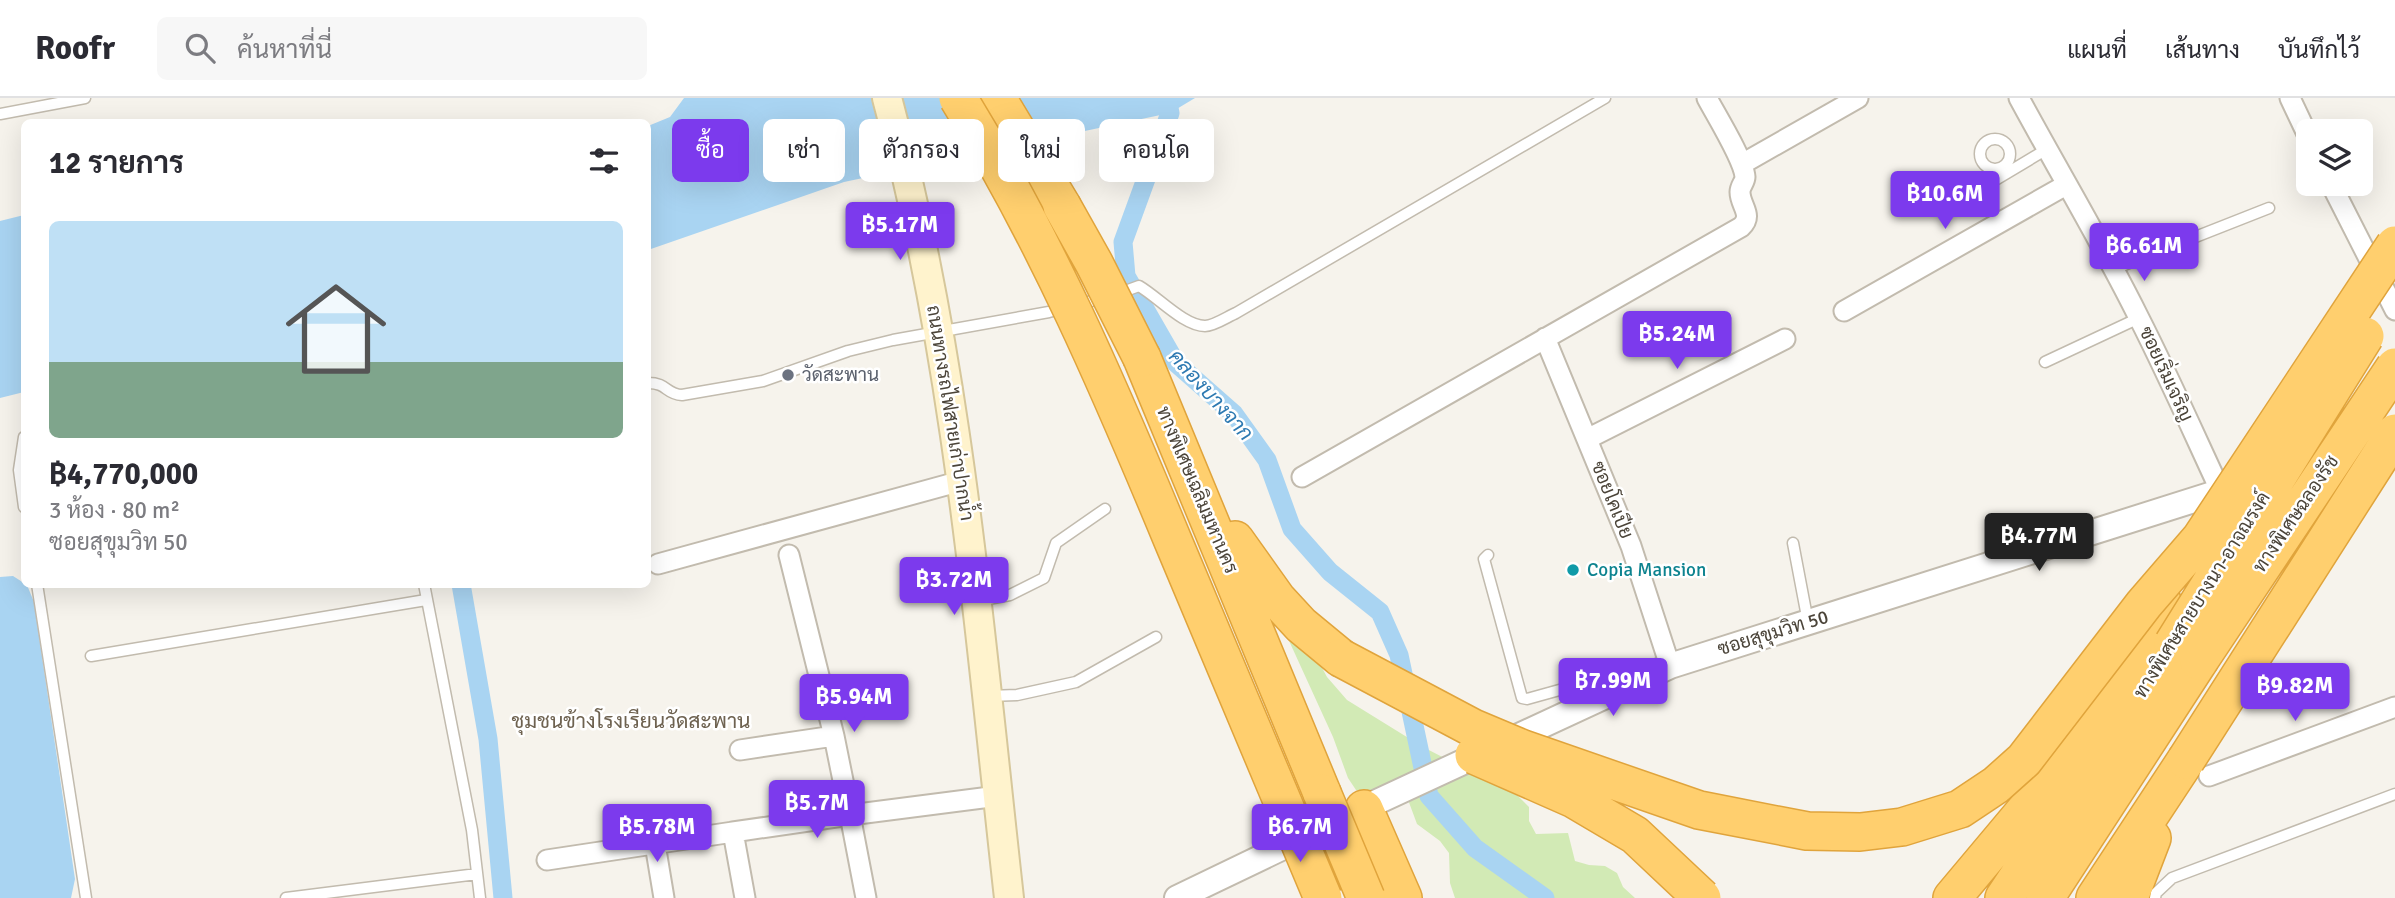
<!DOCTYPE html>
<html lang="th">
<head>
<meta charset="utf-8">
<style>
  :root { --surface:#fff; --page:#f7f7f7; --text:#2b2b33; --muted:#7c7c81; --line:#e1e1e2; --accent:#7c3aed }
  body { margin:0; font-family:Signika,Sarabun,sans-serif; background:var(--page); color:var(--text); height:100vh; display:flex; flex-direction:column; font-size:26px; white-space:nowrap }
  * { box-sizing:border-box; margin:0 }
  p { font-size:23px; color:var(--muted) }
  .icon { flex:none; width:38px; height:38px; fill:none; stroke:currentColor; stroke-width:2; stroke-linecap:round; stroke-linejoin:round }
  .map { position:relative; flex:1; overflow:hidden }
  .panel { position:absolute; left:21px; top:21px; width:630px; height:469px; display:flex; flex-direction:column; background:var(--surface); border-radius:10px; box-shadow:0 7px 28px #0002 }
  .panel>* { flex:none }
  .top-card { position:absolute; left:672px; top:21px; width:665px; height:63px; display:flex; gap:14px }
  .buttons { position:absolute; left:2296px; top:21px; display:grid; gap:14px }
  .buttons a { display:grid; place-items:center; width:77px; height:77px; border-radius:10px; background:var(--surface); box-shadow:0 7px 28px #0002; font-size:35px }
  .price { position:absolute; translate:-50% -60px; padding:0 16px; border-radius:7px; background:var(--accent); color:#fff; font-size:23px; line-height:46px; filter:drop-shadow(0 2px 4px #0008) }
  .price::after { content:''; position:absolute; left:50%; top:42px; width:21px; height:16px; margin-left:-10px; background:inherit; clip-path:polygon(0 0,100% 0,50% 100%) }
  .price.selected { background:#222; color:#fff }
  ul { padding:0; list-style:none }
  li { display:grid; align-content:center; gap:14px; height:371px; padding:0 28px }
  li span { display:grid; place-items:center; height:217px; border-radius:10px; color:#555 }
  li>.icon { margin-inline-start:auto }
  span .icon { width:126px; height:126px; fill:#fffc; stroke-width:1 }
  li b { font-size:30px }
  h2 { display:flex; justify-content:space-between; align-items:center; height:84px; padding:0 28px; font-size:30px }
  .pill { padding:0 24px; border-radius:10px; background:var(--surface); box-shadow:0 7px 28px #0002; font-size:24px; line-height:63px }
  .pill.selected { background:var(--accent); color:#fff }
  header { display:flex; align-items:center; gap:42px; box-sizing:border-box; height:98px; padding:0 35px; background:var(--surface); border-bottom:2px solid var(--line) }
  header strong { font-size:33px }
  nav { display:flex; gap:38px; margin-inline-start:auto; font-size:24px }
  .search { width:490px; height:63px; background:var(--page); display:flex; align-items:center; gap:18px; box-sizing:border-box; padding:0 24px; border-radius:10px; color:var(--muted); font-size:26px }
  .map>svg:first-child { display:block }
  .green { fill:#d2eab5 }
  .water { fill:#a9d4f2 }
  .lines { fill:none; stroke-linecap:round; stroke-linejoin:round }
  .canal { stroke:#a9d4f2; stroke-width:19 }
  .service-casing { stroke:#c2bbae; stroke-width:13 }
  .minor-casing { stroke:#c2bbae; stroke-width:23 }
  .tertiary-casing { stroke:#c2bbae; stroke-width:28 }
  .secondary-casing { stroke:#d6c79b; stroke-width:32 }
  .motorway-casing { stroke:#e0a43c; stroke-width:40 }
  .service { stroke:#fff; stroke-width:10 }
  .minor { stroke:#fff; stroke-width:19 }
  .tertiary { stroke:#fff; stroke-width:24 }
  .secondary { stroke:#fff3cd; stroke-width:28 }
  .motorway { stroke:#ffcf6e; stroke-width:37 }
  .motorway-bridge-casing { stroke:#e0a43c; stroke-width:40; stroke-linecap:butt }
  .motorway-bridge { stroke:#ffcf6e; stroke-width:37 }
  .worship-dot { fill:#6b7280; stroke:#fff; stroke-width:2.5 }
  .culture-dot { fill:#0f9aa8; stroke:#fff; stroke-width:2.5 }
  .labels { text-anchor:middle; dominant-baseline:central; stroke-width:5; stroke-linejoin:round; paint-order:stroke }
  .street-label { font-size:19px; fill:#4b4439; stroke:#fff }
  .worship-label { font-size:19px; fill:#5b616d; stroke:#fff; text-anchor:start }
  .culture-label { font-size:19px; fill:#0d838f; stroke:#fff; text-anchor:start }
  .water-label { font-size:21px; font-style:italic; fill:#2e7ab2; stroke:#fff }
  .neighbourhood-label { font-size:21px; fill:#6e6250; stroke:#fff }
</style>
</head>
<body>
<header>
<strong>Roofr</strong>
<div class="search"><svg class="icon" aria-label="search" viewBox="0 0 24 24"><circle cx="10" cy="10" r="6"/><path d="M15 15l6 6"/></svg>ค้นหาที่นี่</div>
<nav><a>แผนที่</a><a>เส้นทาง</a><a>บันทึกไว้</a></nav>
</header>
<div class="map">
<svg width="2395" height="800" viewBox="0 0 2395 800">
  <rect width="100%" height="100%" fill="#f6f3ec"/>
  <!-- green -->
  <path class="green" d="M1285,534L1320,566L1327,579L1347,602L1423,649L1518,698L1529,709V723L1536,736L1568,735L1575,763L1589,767L1605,768L1617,775L1623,789L1635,800H1455L1450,785L1449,755L1440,743L1417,726L1407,699L1369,697L1356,692L1348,680L1333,639Z"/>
  <!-- water -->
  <path class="water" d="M684,0H1195L1170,15L844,84L648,152V28L670,19Z
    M24,117V294L0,300V123Z
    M13,478L27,487L34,504L75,781L71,800H0V479Z"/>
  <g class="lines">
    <!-- canal -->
    <path class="canal" d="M1167,0L1170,15L1123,144L1126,178L1176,265L1234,316L1267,362L1292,431L1330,474L1380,514L1399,557L1429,698L1475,750L1545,800
      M461,486L488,641L503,800"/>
    <defs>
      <path id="service" d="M0,16L85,0
        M1980 56a15 15 0 1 1 30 0a15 15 0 1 1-30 0Z
        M1992,84L2047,51
        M2114,171L2269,110
        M1117,196L1139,188C1158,199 1184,228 1205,228C1214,228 1227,219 1236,215L1605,0
        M2045,264L2139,220
        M648,285C668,285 665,296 682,297L763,283L848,253L893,242L1049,214L1103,200
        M24,339L19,372L24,409
        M1793,445L1808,524
        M1488,457L1484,461L1522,600L1527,601L1563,591
        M37,486L86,800
        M424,486L472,732L480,800
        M977,503L1010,497L1044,480L1056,445L1105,411
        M91,558L426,502
        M988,598L1017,597L1076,584L1156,539
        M286,800L477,776
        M2155,800L2156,795L2172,780L2395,696"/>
      <path id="minor" d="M2019,0C2059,74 2102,145 2139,220C2168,277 2194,336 2221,394
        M2290,0L2308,38
        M1742,66L1858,0
        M2331,86L2395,212
        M1844,213L2066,87
        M1545,240L1631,448L1670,568
        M1587,341L1785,241
        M1302,379L1741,129C1754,117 1740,108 1740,94C1740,88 1745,84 1745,79C1744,62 1716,17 1707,0
        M789,457L834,638L850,717L998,698
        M658,466L961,383
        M740,652L834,638
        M2209,678L2395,609
        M733,734L850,717L866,800
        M655,746L664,800
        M547,762L733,734L745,800"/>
      <path id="tertiary" d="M1177,800L1379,703L1670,568L2238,388"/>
      <path id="secondary" d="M887,0C958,261 979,532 1009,800"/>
      <path id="motorway" d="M997,0L1062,108
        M1142,260L1322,695
        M1235,442L1277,501L1301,527L1341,560
        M1364,711L1403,800
        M1952,800L2025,713L2088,625L2162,503
        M2004,800L2173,546
        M2045,800L2199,563
        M2095,800L2186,662
        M2129,800L2152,740"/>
    </defs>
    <!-- service casing -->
    <use href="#service" class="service-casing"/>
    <!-- minor casing -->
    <use href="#minor" class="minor-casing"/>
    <!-- tertiary casing -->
    <use href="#tertiary" class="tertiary-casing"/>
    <!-- secondary casing -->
    <use href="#secondary" class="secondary-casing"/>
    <!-- motorway casing -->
    <use href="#motorway" class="motorway-casing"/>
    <!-- service -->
    <use href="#service" class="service"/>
    <!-- minor -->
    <use href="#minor" class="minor"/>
    <!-- tertiary -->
    <use href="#tertiary" class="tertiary"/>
    <!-- secondary -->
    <use href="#secondary" class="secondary"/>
    <!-- motorway -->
    <use href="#motorway" class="motorway"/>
    <defs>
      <path id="motorway-bridge" d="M958,0C1045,140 1110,291 1173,443C1223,562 1273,681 1323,800
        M1062,108L1094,165L1142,260
        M2173,546L2365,238
        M1341,560L1473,630L1523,651L1699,712L1807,733L1860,734L1902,729L1960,711L1996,687L2024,662L2144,506L2201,440L2395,147
        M2199,563L2395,269
        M1474,657L1574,701L1635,737L1702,800
        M2186,662L2395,335
        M1322,695L1366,800"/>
    </defs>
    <!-- motorway-bridge casing -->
    <use href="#motorway-bridge" class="motorway-bridge-casing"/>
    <!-- motorway-bridge -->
    <use href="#motorway-bridge" class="motorway-bridge"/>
  </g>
  <!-- markers -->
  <circle class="worship-dot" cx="788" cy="277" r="7"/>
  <circle class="culture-dot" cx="1573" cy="472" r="7"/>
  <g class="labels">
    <!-- street labels -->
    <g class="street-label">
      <text transform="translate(2166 276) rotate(65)">ซอยเริ่มเจริญ</text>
      <text transform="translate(950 315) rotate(81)">ถนนทางรถไฟสายเก่าปากน้ำ</text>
      <text transform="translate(1197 392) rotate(67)">ทางพิเศษเฉลิมมหานคร</text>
      <text transform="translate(1612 402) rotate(68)">ซอยโคเปีย</text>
      <text transform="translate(2296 416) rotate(-56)">ทางพิเศษฉลองรัช</text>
      <text transform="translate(2202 497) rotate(-58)">ทางพิเศษสายบางนา-อาจณรงค์</text>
      <text transform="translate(1773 535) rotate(-17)">ซอยสุขุมวิท 50</text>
    </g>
    <!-- worship labels -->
    <g class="worship-label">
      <text x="802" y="277">วัดสะพาน</text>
    </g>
    <!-- culture labels -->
    <g class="culture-label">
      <text x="1587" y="472">Copia Mansion</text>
    </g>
    <!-- water labels -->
    <g class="water-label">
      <text transform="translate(1211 297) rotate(48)">คลองบางจาก</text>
    </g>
    <!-- neighbourhood labels -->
    <g class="neighbourhood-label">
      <text x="631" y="623">ชุมชนข้างโรงเรียนวัดสะพาน</text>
    </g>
  </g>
</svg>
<div class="buttons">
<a><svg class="icon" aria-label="layers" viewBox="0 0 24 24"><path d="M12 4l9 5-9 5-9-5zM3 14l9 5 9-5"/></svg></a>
</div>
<b class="price" style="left:1945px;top:133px">฿10.6M</b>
<b class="price" style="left:900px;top:164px">฿5.17M</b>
<b class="price" style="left:2144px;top:185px">฿6.61M</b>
<b class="price" style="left:1677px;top:273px">฿5.24M</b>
<b class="price selected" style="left:2039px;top:475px">฿4.77M</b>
<b class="price" style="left:954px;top:519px">฿3.72M</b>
<b class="price" style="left:1613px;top:620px">฿7.99M</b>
<b class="price" style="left:2295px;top:625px">฿9.82M</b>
<b class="price" style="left:854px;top:636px">฿5.94M</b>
<b class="price" style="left:817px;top:742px">฿5.7M</b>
<b class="price" style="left:657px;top:766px">฿5.78M</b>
<b class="price" style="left:1300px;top:766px">฿6.7M</b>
<div class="top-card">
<a class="pill selected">ซื้อ</a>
<a class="pill">เช่า</a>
<a class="pill">ตัวกรอง</a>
<a class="pill">ใหม่</a>
<a class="pill">คอนโด</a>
</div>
<section class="panel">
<h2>12 รายการ<svg class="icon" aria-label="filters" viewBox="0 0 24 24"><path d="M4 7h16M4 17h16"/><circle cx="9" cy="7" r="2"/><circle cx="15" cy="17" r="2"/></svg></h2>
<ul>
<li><span style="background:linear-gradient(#bfe0f5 65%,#7fa58c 0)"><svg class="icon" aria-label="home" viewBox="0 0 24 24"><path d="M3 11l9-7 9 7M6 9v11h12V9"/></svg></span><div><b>฿4,770,000</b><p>3 ห้อง · 80 m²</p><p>ซอยสุขุมวิท 50</p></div></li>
</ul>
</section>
</div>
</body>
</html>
